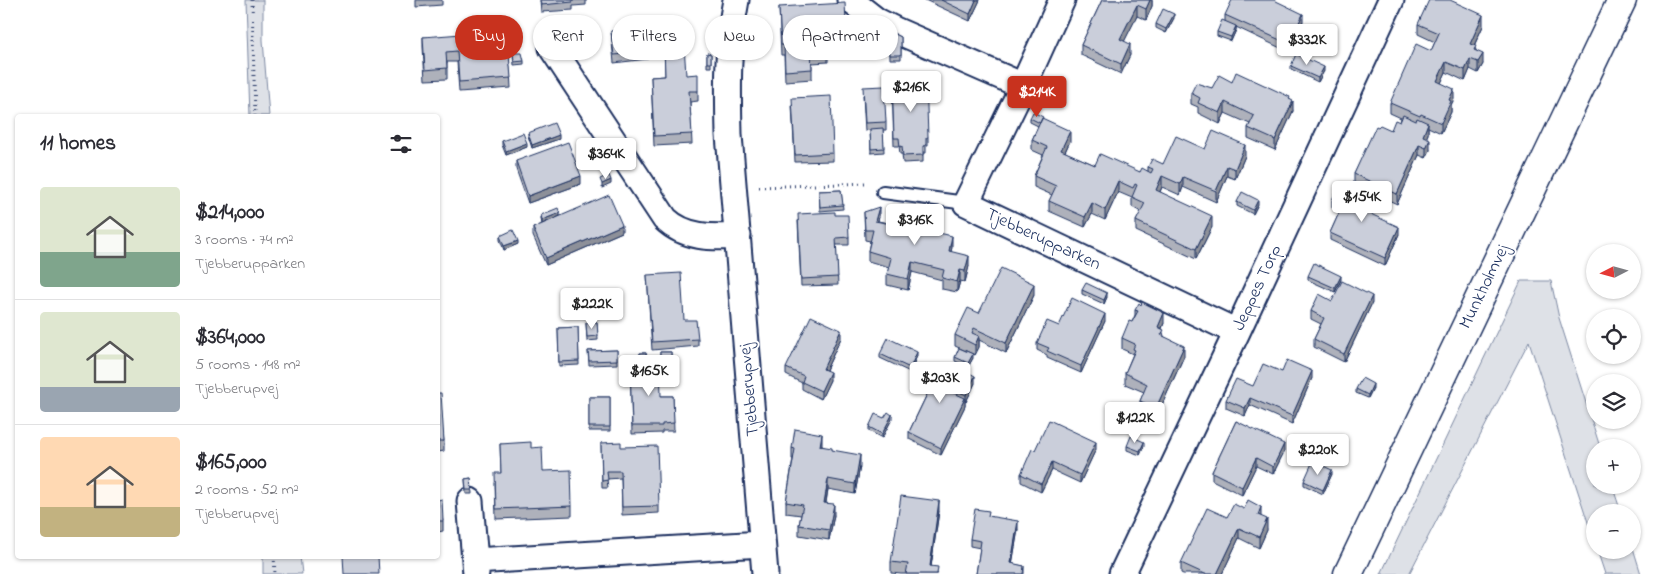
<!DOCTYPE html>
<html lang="en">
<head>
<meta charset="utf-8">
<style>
  :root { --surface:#fff; --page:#f2f2f3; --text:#2b2b33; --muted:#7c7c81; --line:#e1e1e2; --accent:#c8321e }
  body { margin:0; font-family:"Indie Flower",sans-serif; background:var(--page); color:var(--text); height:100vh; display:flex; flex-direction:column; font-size:19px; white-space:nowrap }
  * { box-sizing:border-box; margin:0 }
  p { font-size:16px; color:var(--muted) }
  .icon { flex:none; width:28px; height:28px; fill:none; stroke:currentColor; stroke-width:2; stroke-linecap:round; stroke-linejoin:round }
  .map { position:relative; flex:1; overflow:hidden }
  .side { position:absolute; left:15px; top:114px; width:425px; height:445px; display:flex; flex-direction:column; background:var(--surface); border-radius:5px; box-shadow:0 1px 4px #0004 }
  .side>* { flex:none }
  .top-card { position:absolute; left:455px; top:15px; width:475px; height:45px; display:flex; gap:10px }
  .needle { width:32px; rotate:264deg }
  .controls { position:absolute; left:1586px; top:244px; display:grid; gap:10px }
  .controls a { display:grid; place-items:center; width:55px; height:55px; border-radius:50%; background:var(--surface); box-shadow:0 1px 4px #0004; font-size:25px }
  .price { position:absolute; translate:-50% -42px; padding:0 11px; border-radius:5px; background:#fff; color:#222; font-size:16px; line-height:32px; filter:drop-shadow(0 1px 2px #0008) }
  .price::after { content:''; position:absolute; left:50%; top:30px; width:15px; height:11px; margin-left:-8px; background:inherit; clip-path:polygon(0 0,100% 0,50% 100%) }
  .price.selected { background:var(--accent); color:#fff }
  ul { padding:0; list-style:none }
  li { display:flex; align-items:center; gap:15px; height:125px; padding:0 25px }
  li+li { border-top:1px solid var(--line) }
  li span { display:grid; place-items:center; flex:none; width:140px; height:100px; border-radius:5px; color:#555 }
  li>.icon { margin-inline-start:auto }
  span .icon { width:60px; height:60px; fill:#fffc; stroke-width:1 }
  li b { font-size:21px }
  h2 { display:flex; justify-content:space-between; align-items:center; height:60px; padding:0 25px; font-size:21px }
  .tag { padding:0 18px; border-radius:22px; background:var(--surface); box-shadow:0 1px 4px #0004; font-size:18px; line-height:45px }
  .tag.selected { background:var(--accent); color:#fff }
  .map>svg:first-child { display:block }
  .green { fill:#dee1e7; stroke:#7c88a2 }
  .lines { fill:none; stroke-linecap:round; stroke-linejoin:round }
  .service-casing { stroke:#1b2f5e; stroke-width:16 }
  .minor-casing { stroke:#1b2f5e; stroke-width:29 }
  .tertiary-casing { stroke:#1b2f5e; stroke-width:31 }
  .path { stroke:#1b2f5e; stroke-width:3; stroke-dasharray:1 4; stroke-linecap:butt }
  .service { stroke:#fff; stroke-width:12 }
  .minor { stroke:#fff; stroke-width:25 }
  .tertiary { stroke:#fff; stroke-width:28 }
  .wall { fill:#aeb1bb; stroke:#1b2f5e }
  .shaded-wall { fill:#8d9099; stroke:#1b2f5e }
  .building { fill:#caceda; stroke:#1b2f5e }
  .labels { text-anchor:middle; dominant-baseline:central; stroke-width:4; stroke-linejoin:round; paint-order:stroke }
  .street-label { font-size:18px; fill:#1b2f5e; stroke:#fff }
</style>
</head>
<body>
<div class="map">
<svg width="1657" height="574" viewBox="0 0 1657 574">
  <rect width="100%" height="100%" fill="#fff"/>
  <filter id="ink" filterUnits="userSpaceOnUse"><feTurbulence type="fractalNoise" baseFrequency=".02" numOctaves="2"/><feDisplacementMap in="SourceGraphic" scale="10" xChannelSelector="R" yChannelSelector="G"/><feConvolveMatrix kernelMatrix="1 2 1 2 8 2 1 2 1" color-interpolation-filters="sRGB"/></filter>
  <g filter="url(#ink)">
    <!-- green -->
    <path class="green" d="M246,0H263V40L269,116H250Z
      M1521,281H1551L1559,318L1600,447L1595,448V485H1612L1621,512H1595V544L1529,341L1409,574H1381Z
      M1633,548L1641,574H1605L1597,550H1632Z
      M263,556H300L302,574H263Z"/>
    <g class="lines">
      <defs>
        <path id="service" d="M883,192L966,203"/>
        <path id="minor" d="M736,0C727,45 728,89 729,135L765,574
          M850,0L877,21L895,30L1023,86
          M1062,0L1023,86L966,203L1237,332
          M552,48L665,219C685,238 712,238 738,236
          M470,501L475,561
          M476,574L475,561L762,544
          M1122,574L1237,332L1391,0"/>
        <path id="tertiary" d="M1348,574L1622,0"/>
      </defs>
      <!-- service casing -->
      <use href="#service" class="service-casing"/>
      <!-- minor casing -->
      <use href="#minor" class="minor-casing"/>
      <!-- tertiary casing -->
      <use href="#tertiary" class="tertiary-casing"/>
      <!-- path -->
      <path class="path" d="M252,0L255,116
        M759,187L867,183
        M274,556L275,574"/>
      <!-- service -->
      <use href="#service" class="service"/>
      <!-- minor -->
      <use href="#minor" class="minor"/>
      <!-- tertiary -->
      <use href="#tertiary" class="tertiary"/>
    </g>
    <!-- wall -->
    <path class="wall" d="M416,0H442V5L416,7Z
      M540,0H586V5L573,6V10L541,12Z
      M925,0H980L970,21Z
      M1102,0H1152V6L1146,20L1137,16L1124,41L1130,55L1121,74L1081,55V45Z
      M779,7L847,40V51L828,52V62L812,63V79L785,81L784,55H781Z
      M1225,15L1303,21L1289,52L1236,27V30L1231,41L1217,36V32L1225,21Z
      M1174,18L1166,33L1156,28V24Z
      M1418,24L1483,26L1474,46L1483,64L1478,73L1470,69L1465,81L1446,72L1441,83L1454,99L1451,105V112L1441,133L1428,127V134L1426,138L1430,150L1426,158L1419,155L1397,204L1354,184V174L1378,127L1391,130L1400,122L1401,118L1390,113V103L1431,51L1435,42L1418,34Z
      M611,31L647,52V59L614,63Z
      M889,31L901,37V59H890Z
      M423,37L514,42V53H509L511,88L459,92L457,62H447V79L425,80L423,47Z
      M664,46L698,91V101L690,102L692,144L654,146L651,77L665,76Z
      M513,53L524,61V64L514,65Z
      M707,53L711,54V67H707Z
      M1291,66L1324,71L1318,82L1291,69Z
      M1232,82L1290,99L1293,111L1275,150L1248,138V128L1250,124L1225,113L1220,124L1198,113V107L1191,104V93L1212,88Z
      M892,85L928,137V145H926V153H923V162L903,163L902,154H900L899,146H894Z
      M863,95L886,122V130H883L884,152L871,153L870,130L865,131Z
      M792,105L833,153V161L795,162Z
      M1030,118L1043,119L1070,141L1065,152L1095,165L1140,172L1148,171V167L1163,164L1205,149L1245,156L1235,179L1227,176L1216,202L1183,187L1180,195L1162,187L1160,192L1212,227L1196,259L1136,231V221L1141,212L1132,207V198L1118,192L1105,220L1092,214L1085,227L1049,211V201L1052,195L1034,187V176L1043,155L1032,150V140L1038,126L1030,122Z
      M528,133L559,139L532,148L528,136Z
      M502,141L527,147L506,155L502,145Z
      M516,161L581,184L528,203L516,169Z
      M841,190L843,209L820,211L819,191Z
      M1332,200L1368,204L1365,211L1399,234L1385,266L1330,240V233L1340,211L1332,207Z
      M1237,202L1258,204L1253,214L1237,206Z
      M864,212L879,217L878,221L919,229L940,221L937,233L952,247L951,252L969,266L965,282L960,281L957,292L942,289V280L912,272L908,290L887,285V274L889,267L868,261V251L870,241L865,240Z
      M541,215L560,216L622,232L546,265L533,236V228L554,219L542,224L541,219Z
      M835,215L849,237V245H836L838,285L801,286L798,221Z
      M500,236L518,244L504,250L500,240Z
      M647,275L684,320L698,339V346L652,350Z
      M1308,276L1341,280L1335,292L1308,280Z
      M1082,290L1107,297L1104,304L1082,294Z
      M1034,295L1006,353L979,340V347L975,355L955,346V335L979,313Z
      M1332,301L1372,303L1344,362L1314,347V339L1321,324L1311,319V311Z
      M1135,310L1164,323L1162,329L1164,336L1184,356L1156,418L1140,411V401L1144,392L1125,384V373L1133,354L1122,349V338L1132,322L1135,315Z
      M1105,321L1081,373L1047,358V355L1037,350V343Z
      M597,322L598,340L587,341L586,323Z
      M578,327L579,365L559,366L558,328Z
      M841,338L826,370L830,380L821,399L802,389V383L786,375V368Z
      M617,350V364L589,365L588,351Z
      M660,352H671V363H660Z
      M640,353H646L647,363H640Z
      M880,354L917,356L910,372L880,358Z
      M955,357L973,358L968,367L955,361Z
      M630,365L661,396H673L674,431H662V433L632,434Z
      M1282,372L1312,378L1292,424L1250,405L1245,416L1226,408V400Z
      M953,377L975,383L966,402L965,401V406L941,455L909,439V432L928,392L920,389V381Z
      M1373,388L1368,398L1356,393V389Z
      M438,393L444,441V451L438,452Z
      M589,397H610V431H589Z
      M884,418L892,419L882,438L869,431V427Z
      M1236,421L1284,452L1273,474L1256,466L1242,495L1212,480V472Z
      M601,443L621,447L659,506V513L622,515L621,478L607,479L608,488H602Z
      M500,444L531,448L543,471L572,506V516L496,519L495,483L501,473Z
      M822,444V446L832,450L860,466L855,494L828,489L826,503L834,515L829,540L799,535V525L801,515L786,513V502L793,459H792V448Z
      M1127,446H1144L1140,455L1127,450Z
      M1096,449L1080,483L1052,470L1041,492L1021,482V474L1035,450Z
      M1332,474L1323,494L1304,485V481Z
      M471,478L472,494H466L465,479Z
      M438,500L443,521V531L438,532Z
      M939,511L931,566L938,574H901L891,573V562Z
      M989,517L1018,529L1012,564L1024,566V574H976L980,548L970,546V539Z
      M1227,517H1261L1267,530L1259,548L1239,538L1222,574H1183L1181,573V563Z"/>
    <!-- shaded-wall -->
    <path class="shaded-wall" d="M976,0H980L970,21V14Z
      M1150,0H1152V6L1146,20V9Z
      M1137,5V16L1120,50V39Z
      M1174,14V18L1166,33V29Z
      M1303,14V21L1289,52V44Z
      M1483,15V26L1470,54V44Z
      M1236,26V30L1231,41V37Z
      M1130,44V55L1121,74V64Z
      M1483,54V64L1478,73V62Z
      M1470,59V69L1465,81V70Z
      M1446,62V72L1437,92V81Z
      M1324,67V71L1318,82V78Z
      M1454,89V99L1451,105V112L1441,133V123L1449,100Z
      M1293,101V111L1275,150V140Z
      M1225,102V113L1220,124V113Z
      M1428,123V134L1423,146V136Z
      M1070,131V141L1061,160V150Z
      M559,135V139L532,148V145Z
      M1430,139V150L1426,158V148Z
      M527,143V147L506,155V151Z
      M1245,145V156L1235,179V169Z
      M1419,145V155L1397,204V194Z
      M1227,166V176L1216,202V191Z
      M581,176V184L528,203V196Z
      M1162,176V187L1156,200V190Z
      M1183,177V187L1180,195V184Z
      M611,180V184L602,188V184Z
      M1118,181V192L1105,220V210Z
      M1368,196V204L1362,217V210Z
      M1258,200V204L1253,214V210Z
      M1092,203V214L1085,227V217Z
      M879,207V217L875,231V221Z
      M940,210V221L935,243V232Z
      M560,213V216L542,224V220Z
      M1212,216V227L1196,259V249Z
      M622,225V232L546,265V258Z
      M1399,227V234L1385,266V258Z
      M952,236V247L949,262V251Z
      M518,241V244L504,250V246Z
      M969,256V266L965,282V271Z
      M912,262V272L908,290V279Z
      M960,270V281L957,292V282Z
      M1341,276V280L1335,292V288Z
      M1034,284V295L1006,353V343Z
      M1107,293V297L1104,304V300Z
      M1372,296V303L1344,362V354Z
      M1164,313V323L1158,337V327Z
      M1105,314V321L1081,373V366Z
      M841,330V338L823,376V369Z
      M979,336V347L975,355V345Z
      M1184,346V356L1156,418V408Z
      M917,352V356L910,372V368Z
      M973,354V358L968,367V363Z
      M1312,371V378L1292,424V416Z
      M830,372V380L821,399V391Z
      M975,376V383L966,402V395Z
      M1373,384V388L1368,398V395Z
      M965,398V406L941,455V448Z
      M1250,398V405L1245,416V408Z
      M892,415V419L882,438V434Z
      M822,434V444L820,456V446Z
      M1096,442V449L1080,483V475Z
      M1144,442V446L1140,455V451Z
      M1284,444V452L1273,474V467Z
      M860,455V466L855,494V484Z
      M1256,458V466L1242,495V487Z
      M1052,462V470L1041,492V484Z
      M1332,470V474L1323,494V490Z
      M828,479V489L824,513V503Z
      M939,501V511L930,574V566Z
      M834,504V515L829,540V530Z
      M1261,507V517L1258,515Z
      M1267,519V530L1259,548V537Z
      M1018,521V529L1011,571V563Z
      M1239,528V538L1222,574H1217Z"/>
    <!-- building -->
    <path class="building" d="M540,0H573V2L541,5Z
      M941,0H976L970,14Z
      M1102,0H1150L1146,9L1137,5L1120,39L1130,44L1121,64L1081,45Z
      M1232,0H1274L1303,14L1289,44L1225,15Z
      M1429,0H1450L1483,15L1470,44L1476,46L1474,50L1483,54L1478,62L1470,59L1465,70L1446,62L1437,81L1454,89L1449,100L1451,101L1441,123L1421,114L1420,116L1390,103L1416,44L1431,51L1439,33L1418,24Z
      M845,3L847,40L827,41L828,52L811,53L812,69L785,71L784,45H781L779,7Z
      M1163,9L1174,14L1166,29L1156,24Z
      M1222,20L1236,26L1231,37L1217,32Z
      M644,27L647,52L614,55L611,31Z
      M513,30L514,42L508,43L511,78L459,82L457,51L446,52L447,68L425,70L423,37Z
      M889,31L901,37V55H890Z
      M684,45L686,75L698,74V91H689L692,134L654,136L651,77L665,76L664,46Z
      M513,53H522L524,61L514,62Z
      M707,53L711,54V63H707Z
      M1296,54L1324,67L1318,78L1291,66Z
      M922,72V77H926L928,137L926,138V145L923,146V155L903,156L902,146L900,147L899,138H894L892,78L910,77V73Z
      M1236,72L1290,97L1289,99L1293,101L1275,140L1248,128L1254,116L1225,102L1220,113L1198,103L1200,98L1191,93L1196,83L1212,88L1219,75L1232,82Z
      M884,86L886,122L865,123L863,87Z
      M831,96L833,153L795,155L792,98Z
      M1033,112L1043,117L1040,123L1030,118Z
      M1403,115L1416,121L1417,118L1428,123L1423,136L1430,139L1426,148L1419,145L1397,194L1354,174L1376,126L1378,127L1380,125L1391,130L1395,120L1400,122Z
      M1042,118L1070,131L1061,150L1095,165L1100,154L1140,172L1142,168L1151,173L1153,169L1148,167L1152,159L1163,164L1176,136L1205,149L1213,131L1245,145L1235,169L1227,166L1216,191L1183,177L1180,184L1162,176L1156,190L1212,216L1196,249L1136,221L1145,203L1132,197L1137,185L1135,184L1133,188L1118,181L1105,210L1092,203L1085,217L1049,201L1056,186L1034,176L1047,147L1032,140Z
      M554,123L559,135L532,145L528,133Z
      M883,128L884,148L871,149L870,129Z
      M523,133L527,143L506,151L502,141Z
      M568,142L581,176L528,196L516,161Z
      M609,175L611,180L602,184L600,179Z
      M1340,183L1368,196L1362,210L1399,227L1385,258L1330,233L1343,204L1332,200Z
      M841,190L843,205L820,207L819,191Z
      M1242,192L1258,200L1253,210L1237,202Z
      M609,195L622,225L546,258L533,228Z
      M879,207L875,221L919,229L924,207L940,210L935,232L952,236L949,251L969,256L965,271L960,270L957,282L942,278L944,270L912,262L908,279L887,274L891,258L868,251L873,230H865L864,212Z
      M558,208L560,213L542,220L541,215Z
      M835,212V215H848L849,237L836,238L838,277L801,279L798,214Z
      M513,230L518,241L504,246L500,236Z
      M1314,263L1341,276L1335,288L1308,276Z
      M1001,268L1034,284L1006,343L974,328L972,333L979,336L975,345L955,335L968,308L979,313Z
      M681,273L684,320H696L698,339L652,342L647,275Z
      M1342,281L1372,296L1344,354L1314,339L1324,318L1311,311L1319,294L1332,301Z
      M1086,283L1107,293L1104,300L1082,290Z
      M1072,298L1105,314L1081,366L1047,351L1049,348L1037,343L1047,321L1059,326Z
      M1142,302L1164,313L1158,327L1164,330L1161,335L1184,346L1156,408L1140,401L1147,384L1125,373L1135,350L1133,349L1135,344L1122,338L1129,321L1132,322L1138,311L1135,310L1139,303L1141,305Z
      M811,316L841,330L823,369L830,372L821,391L802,382L804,376L786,368Z
      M597,322L598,336L587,337L586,323Z
      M578,327L579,361L559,362L558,328Z
      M888,338L917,352L910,368L880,354Z
      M959,348L973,354L968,363L955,357Z
      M617,350V360L589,361L588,351Z
      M660,352H671V359H660Z
      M640,353H646L647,359H640Z
      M1287,360L1312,371L1292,416L1250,398L1245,408L1226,400L1236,379L1253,386L1263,364L1282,372Z
      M660,364L661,396H673L674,423L662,424V426H632L630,365Z
      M928,365L953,377L958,367L975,376L966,395L947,386L945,389L965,398L941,448L909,432L931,386L920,381Z
      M1362,378L1373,384L1368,395L1356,389Z
      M438,393H441L444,441H438Z
      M589,397H610V427H589Z
      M888,412L892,415L882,434L869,427L875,414L884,418Z
      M1049,420L1096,442L1080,475L1052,462L1041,484L1021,474L1032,449L1035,450Z
      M1236,421L1284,444L1273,467L1256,458L1242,487L1212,472Z
      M795,429L822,434L820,446L832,448V450L860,455L855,484L828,479L824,503L834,504L829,530L799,525L803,505L786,502L795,449L792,448Z
      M1131,436L1144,442L1140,451L1127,446Z
      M531,442V448L542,447L543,471L571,470L572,506L496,509L495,473H501L500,444Z
      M621,442V447L657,446L659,506L622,507L621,471H607L608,480L602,481L601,443Z
      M1313,461L1332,470L1323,490L1304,481Z
      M471,478L472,490H466L465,479Z
      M901,496L939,501L930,566L938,567L937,574H906L908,564L891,562Z
      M442,499L443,521H438V500Z
      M1248,500L1261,507L1258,515L1267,519L1259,537L1239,528L1217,574H1205L1181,563L1207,508L1227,517L1234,504L1244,509Z
      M975,509L989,511L988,516L1018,521L1011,563L1024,566L1023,574H976L981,541L970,539Z
      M343,556H378L379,574H344Z"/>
  </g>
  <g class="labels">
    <!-- street labels -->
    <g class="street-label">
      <text transform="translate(1043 240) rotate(25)">Tjebberupparken</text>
      <text transform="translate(1485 287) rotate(-64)">Munkholmvej</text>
      <text transform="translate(1258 288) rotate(-65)">Jeppes Torp</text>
      <text transform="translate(750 390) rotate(-95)">Tjebberupvej</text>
    </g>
  </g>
</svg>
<div class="controls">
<a><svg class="needle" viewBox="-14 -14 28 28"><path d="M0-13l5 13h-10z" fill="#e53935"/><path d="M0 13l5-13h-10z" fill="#7c7c81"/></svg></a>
<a><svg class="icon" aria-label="locate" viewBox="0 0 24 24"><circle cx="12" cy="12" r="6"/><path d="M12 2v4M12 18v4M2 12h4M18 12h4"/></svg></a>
<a><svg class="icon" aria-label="layers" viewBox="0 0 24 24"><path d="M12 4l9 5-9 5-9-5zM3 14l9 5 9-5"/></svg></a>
<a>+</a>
<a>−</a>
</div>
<b class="price" style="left:1307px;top:66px">$332K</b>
<b class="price" style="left:911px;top:113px">$216K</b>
<b class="price selected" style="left:1037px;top:118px">$214K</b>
<b class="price" style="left:606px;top:180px">$364K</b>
<b class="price" style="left:1362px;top:223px">$154K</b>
<b class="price" style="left:915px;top:246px">$316K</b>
<b class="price" style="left:592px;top:330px">$222K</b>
<b class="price" style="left:649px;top:397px">$165K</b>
<b class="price" style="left:940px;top:404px">$203K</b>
<b class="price" style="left:1135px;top:444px">$122K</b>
<b class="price" style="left:1318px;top:476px">$220K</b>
<div class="top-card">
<a class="tag selected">Buy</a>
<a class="tag">Rent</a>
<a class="tag">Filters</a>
<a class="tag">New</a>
<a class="tag">Apartment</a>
</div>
<section class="side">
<h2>11 homes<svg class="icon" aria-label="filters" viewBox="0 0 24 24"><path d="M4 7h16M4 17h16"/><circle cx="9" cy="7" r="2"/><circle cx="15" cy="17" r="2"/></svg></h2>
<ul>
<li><span style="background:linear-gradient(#dfe7d0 65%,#7fa58c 0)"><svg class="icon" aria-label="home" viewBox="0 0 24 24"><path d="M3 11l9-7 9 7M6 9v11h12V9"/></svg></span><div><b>$214,000</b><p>3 rooms · 74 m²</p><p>Tjebberupparken</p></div></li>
<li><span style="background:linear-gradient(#dfe7d0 75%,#9aa5b1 0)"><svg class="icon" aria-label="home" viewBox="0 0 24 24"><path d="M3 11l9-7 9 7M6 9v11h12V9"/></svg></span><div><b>$364,000</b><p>5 rooms · 148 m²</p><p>Tjebberupvej</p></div></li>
<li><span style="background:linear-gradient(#ffd9b3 70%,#c2b280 0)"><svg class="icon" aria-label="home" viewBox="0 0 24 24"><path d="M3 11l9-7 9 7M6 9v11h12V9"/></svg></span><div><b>$165,000</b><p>2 rooms · 52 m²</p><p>Tjebberupvej</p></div></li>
</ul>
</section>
</div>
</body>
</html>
